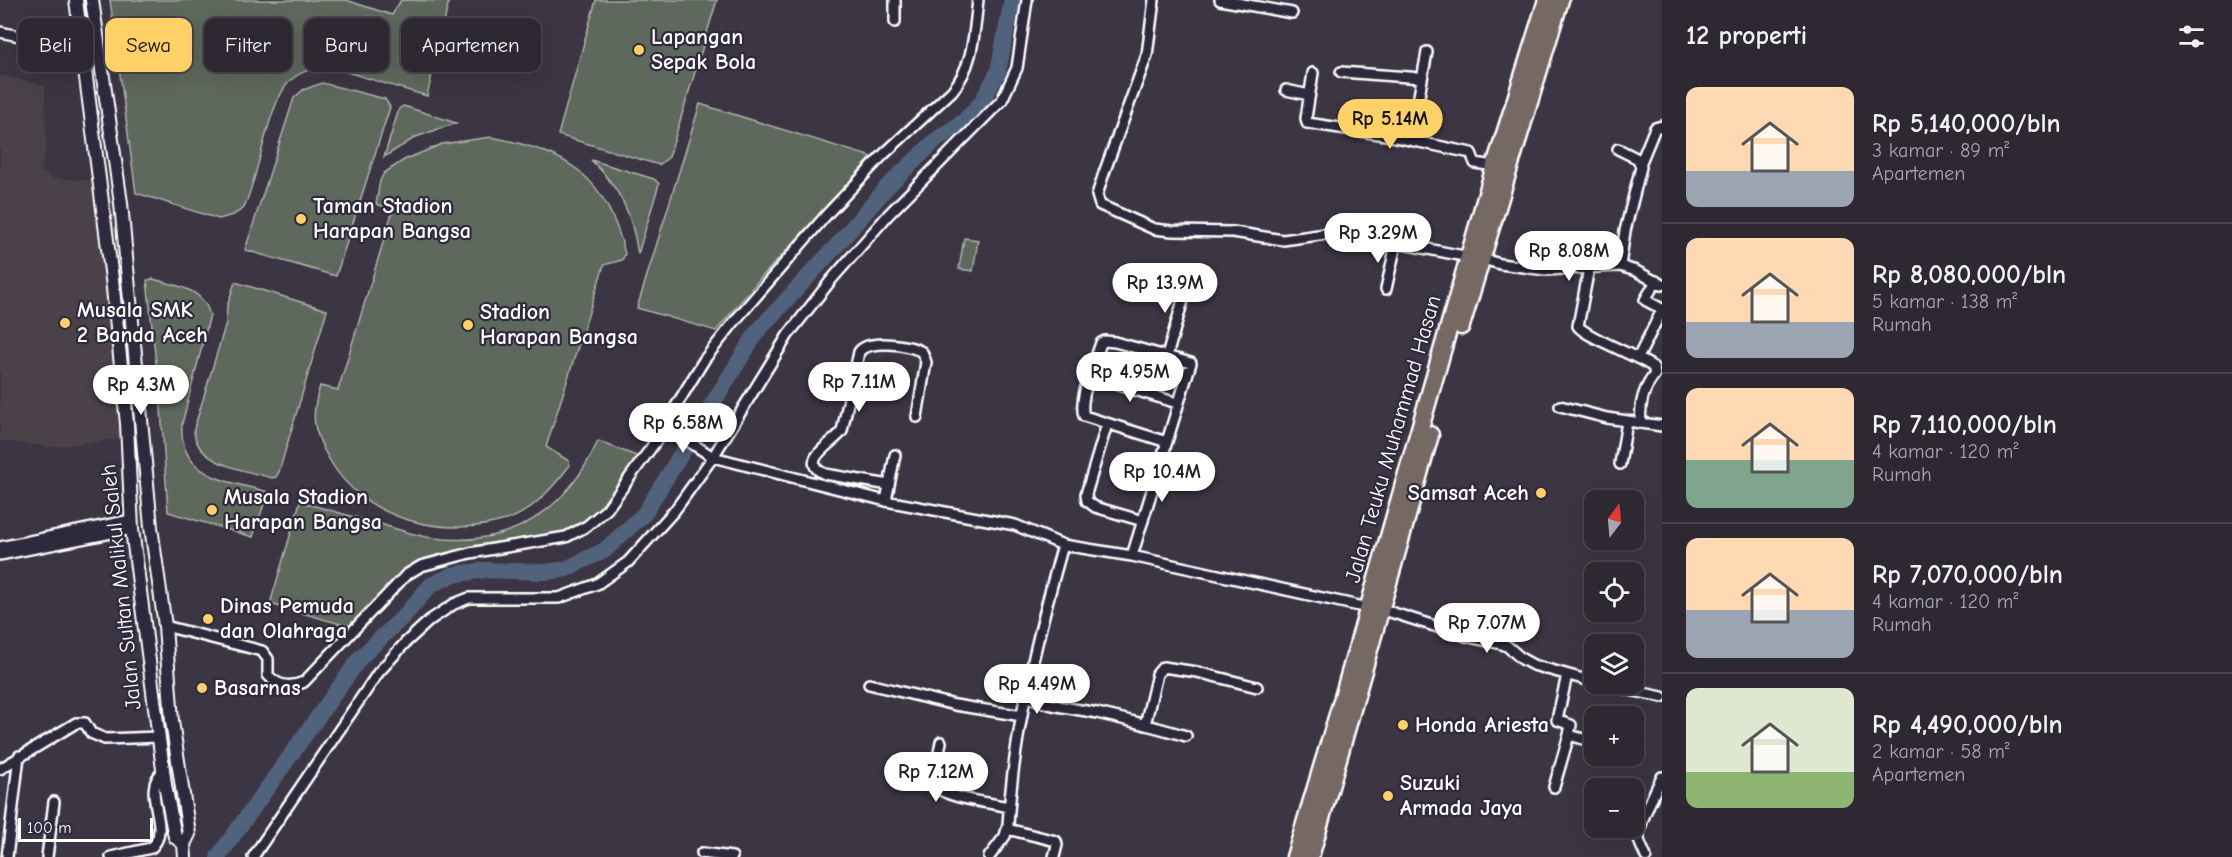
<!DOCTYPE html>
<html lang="id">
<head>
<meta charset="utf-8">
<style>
  :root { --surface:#2d2832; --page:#39343e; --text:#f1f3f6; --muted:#a7a6ac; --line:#48444d; --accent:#ffd166 }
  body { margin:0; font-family:"Comic Neue",sans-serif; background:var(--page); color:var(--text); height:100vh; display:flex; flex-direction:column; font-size:22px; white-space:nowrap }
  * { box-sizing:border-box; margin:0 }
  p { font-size:20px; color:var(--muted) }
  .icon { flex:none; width:33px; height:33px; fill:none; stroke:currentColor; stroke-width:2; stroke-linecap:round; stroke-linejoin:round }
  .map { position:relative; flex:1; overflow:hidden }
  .sheet { display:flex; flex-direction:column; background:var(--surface); width:570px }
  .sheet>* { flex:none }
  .guide { position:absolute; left:18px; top:18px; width:570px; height:54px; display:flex; gap:12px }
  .needle { width:39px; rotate:16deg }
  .buttons { position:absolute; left:1584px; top:490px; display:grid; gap:12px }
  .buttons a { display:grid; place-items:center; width:60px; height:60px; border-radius:12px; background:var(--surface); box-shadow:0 6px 24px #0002,0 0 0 2px var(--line); font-size:30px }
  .scale { position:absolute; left:18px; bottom:15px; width:135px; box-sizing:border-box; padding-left:6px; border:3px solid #fff; border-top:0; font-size:16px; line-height:21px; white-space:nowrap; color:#fff; -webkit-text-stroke:4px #2f2a3d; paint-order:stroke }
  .price { position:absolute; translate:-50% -51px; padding:0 14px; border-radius:21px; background:#fff; color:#222; font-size:20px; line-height:39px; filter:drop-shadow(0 2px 3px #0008) }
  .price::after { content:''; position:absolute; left:50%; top:36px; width:18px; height:14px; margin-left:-9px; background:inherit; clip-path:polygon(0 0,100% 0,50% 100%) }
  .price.selected { background:var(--accent); color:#111 }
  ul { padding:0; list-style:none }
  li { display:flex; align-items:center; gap:18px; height:150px; padding:0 24px }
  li+li { border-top:2px solid var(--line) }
  li span { display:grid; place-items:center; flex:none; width:168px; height:120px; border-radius:12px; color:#555 }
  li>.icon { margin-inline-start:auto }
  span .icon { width:72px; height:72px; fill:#fffc; stroke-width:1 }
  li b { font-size:26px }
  h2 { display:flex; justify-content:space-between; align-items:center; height:72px; padding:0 24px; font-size:26px }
  .chip { padding:0 21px; border-radius:12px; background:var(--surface); box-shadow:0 6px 24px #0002,0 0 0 2px var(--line); font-size:21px; line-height:54px }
  .chip.selected { background:var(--accent); color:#111 }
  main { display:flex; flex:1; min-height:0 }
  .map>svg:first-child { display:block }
  .built { fill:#4b424a }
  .green { fill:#5e685c; stroke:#aeb4ae; stroke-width:1.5 }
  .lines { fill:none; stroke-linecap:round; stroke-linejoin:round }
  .river { stroke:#51637c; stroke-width:16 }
  .street-casing { stroke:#fff; stroke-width:14 }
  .secondary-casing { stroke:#fff; stroke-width:16 }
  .highway-casing { stroke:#fff; stroke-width:21 }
  .street { stroke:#2f2a3d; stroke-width:9 }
  .secondary { stroke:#2f2a3d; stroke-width:12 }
  .highway { stroke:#766964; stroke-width:16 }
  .poi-dot { fill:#ffd166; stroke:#2f2a3d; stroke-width:2 }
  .labels { text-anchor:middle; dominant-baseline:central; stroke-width:4.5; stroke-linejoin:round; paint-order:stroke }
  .poi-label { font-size:22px; font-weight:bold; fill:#fff; stroke:#2f2a3d; text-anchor:start }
  .street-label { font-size:22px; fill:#fff; stroke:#2f2a3d }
</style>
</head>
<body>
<main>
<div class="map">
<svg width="1662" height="857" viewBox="0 0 1662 857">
  <rect width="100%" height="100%" fill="#3c3543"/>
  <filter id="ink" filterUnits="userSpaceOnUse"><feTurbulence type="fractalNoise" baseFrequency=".0167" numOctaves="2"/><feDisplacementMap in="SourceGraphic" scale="12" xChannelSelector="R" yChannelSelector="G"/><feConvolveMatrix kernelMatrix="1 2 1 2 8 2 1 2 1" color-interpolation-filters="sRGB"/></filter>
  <g filter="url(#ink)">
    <!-- built -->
    <path class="built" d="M0,75L45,86L46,147L41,171L52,178L111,182L122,242L131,437L54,447L0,441Z"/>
    <!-- green -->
    <path class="green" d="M110,0H346L392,15L401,0L449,1L427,96L330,67C316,68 302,70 291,80C267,102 260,176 243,209L233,215L219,219L136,193Z
      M596,0H717L669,157L659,165L558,135Z
      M322,83L385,99L390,107L336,276L245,250L294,98L303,90Z
      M700,104L872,157L758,281L716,331L637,308Z
      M403,106L407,107L456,123L416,137L384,157L399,109Z
      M491,137C568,152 606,175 625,254L622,260L604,265L546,447L569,461L570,465C555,485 533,511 509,519C444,540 363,520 329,459C313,431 310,417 320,386L338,390L393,210L376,204L380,181L384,173L404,160L442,144Z
      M591,160L654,179L659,184L638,254C632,214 621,189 591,160Z
      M964,238L978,240L973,271L959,269Z
      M153,279C177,286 203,288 210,315L182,424C178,478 229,481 268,492L253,537L168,512L161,409L147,280Z
      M235,282L327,310L279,472L276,477L272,478C246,470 194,465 194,429L226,323L227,307Z
      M598,441L639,457L614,495L587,522L563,532L472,546L419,560L351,627L270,604L300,502C327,509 353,517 380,524C398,529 415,536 434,538C511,548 567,510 598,441Z"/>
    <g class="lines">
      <!-- river -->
      <path class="river" d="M218,857L360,658L403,617L431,585L452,575L484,570L546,572L566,569L605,550L644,514L757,332L838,244L887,187L936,140L964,121L981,103L998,72L1012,0"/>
      <defs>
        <path id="street" d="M1154,0L1147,55L1104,173L1097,195L1100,205L1154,229L1172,231L1233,232L1283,240L1333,233L1350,234L1469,257
          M1220,0L1292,13
          M895,22V0
          M0,32L82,49
          M1341,72L1422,78
          M1313,73L1306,118L1307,123L1386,135L1471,153L1475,163L1495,166
          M1286,90L1309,95
          M1411,140L1427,52
          M1618,149L1638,159L1641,167L1625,231L1620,266
          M1641,162L1655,128L1662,126
          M1483,259L1500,264L1546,270L1620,266L1636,271L1662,285
          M1589,268L1578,326C1587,338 1637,355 1653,367L1655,374C1643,389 1639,404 1641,423L1662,426
          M1656,281L1645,300L1662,309
          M1386,289L1396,244
          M1167,356L1189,279
          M1638,358L1662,310
          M1090,376L1177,403
          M1560,406L1607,418L1641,423
          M1107,424L1086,494L1087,501L1095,507L1143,521
          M666,427L713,457L886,501L1015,525L1063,545L1132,556L1368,608
          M1620,464L1627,422
          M889,485L825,474C795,461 837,441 842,431L859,352C867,339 910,344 922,352L926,362L917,417
          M886,501L895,455
          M0,547L131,520
          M0,555L132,529
          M1132,556L1191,363L1115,342L1105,341L1101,343C1095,361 1078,399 1084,416L1167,442
          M1381,609L1469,637L1502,644L1507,646L1522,659L1533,665L1594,682
          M165,626L262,651L268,659V675C278,687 290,688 304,682L406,575L421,566L470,553L566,537L587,526L607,509L666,427L676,406L704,360L739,316L828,213L884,154L952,91C974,65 974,33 978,0
          M1567,675L1557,720L1571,725L1569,735L1594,742
          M869,684L955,705L1022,716
          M1602,684L1662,697
          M1025,695C1047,707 1073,708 1097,713C1127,720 1157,727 1186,736
          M1145,725L1157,674L1163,667L1197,672L1257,687
          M941,742L933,785C948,799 988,802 1009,807
          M0,769L76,723H85L91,733L105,739L159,737
          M1554,787L1569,735
          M1007,829L1056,841L1057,845L1054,857
          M702,853L732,857
          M7,857L19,756
          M47,857L54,802
          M111,857L151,848C174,828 138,790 164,771
          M253,857L378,673L406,642L430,620L454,604L469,598H559L597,584L628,562L675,510L713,457L788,335L832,279L889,214L1002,100L1017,68L1027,0
          M989,857L1005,836L1008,825C1014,730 1037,637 1063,545
          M1646,857C1644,851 1640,845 1639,839C1637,827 1656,789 1662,777"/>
        <path id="secondary" d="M76,0L112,279L127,424L132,529L165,785L175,837L184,844
          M92,0L121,203L151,527L165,626L172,721L189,834L184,844L185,857"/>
        <path id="highway" d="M1461,326L1560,0
          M1295,857L1342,701L1495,166L1547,0
          M1310,857L1430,435"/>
      </defs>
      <!-- street casing -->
      <use href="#street" class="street-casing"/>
      <!-- secondary casing -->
      <use href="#secondary" class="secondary-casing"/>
      <!-- highway casing -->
      <use href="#highway" class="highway-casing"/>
      <!-- street -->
      <use href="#street" class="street"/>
      <!-- secondary -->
      <use href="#secondary" class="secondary"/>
      <!-- highway -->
      <use href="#highway" class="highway"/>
    </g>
  </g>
  <!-- markers -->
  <g class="poi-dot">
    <circle cx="639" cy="50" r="6"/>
    <circle cx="301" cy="219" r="6"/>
    <circle cx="65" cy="323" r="6"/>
    <circle cx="468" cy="325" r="6"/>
    <circle cx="1541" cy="493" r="6"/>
    <circle cx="212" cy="510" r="6"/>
    <circle cx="208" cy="619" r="6"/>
    <circle cx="202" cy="688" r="6"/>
    <circle cx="1403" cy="725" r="6"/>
    <circle cx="1388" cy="796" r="6"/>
  </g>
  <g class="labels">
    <!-- poi labels -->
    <g class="poi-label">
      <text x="651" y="37">Lapangan<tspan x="651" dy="25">Sepak Bola</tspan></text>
      <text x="313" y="206">Taman Stadion<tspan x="313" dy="25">Harapan Bangsa</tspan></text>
      <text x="77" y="310">Musala SMK<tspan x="77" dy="25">2 Banda Aceh</tspan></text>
      <text x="480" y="312">Stadion<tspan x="480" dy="25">Harapan Bangsa</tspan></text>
      <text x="1529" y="493" text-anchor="end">Samsat Aceh</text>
      <text x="224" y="497">Musala Stadion<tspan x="224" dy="25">Harapan Bangsa</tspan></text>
      <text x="220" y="606">Dinas Pemuda<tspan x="220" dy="25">dan Olahraga</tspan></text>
      <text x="214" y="688">Basarnas</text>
      <text x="1415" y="725">Honda Ariesta</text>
      <text x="1400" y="783">Suzuki<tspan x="1400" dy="25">Armada Jaya</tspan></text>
    </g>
    <!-- street labels -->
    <g class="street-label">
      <text transform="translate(1393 439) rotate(-74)">Jalan Teuku Muhammad Hasan</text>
      <text transform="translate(121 587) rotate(-96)">Jalan Sultan Malikul Saleh</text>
    </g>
  </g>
</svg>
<div class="buttons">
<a><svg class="needle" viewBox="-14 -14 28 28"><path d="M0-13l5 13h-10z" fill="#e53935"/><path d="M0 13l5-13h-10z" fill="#a7a6ac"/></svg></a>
<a><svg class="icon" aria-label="locate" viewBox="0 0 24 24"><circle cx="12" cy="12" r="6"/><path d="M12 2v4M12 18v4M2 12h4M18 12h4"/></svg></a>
<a><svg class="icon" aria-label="layers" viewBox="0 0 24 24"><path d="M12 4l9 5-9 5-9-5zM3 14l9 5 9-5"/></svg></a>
<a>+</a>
<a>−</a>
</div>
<div class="scale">100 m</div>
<b class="price selected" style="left:1390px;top:150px">Rp 5.14M</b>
<b class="price" style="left:1378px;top:264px">Rp 3.29M</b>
<b class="price" style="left:1569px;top:282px">Rp 8.08M</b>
<b class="price" style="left:1165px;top:314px">Rp 13.9M</b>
<b class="price" style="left:1130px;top:403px">Rp 4.95M</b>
<b class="price" style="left:859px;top:413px">Rp 7.11M</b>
<b class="price" style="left:141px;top:416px">Rp 4.3M</b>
<b class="price" style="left:683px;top:454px">Rp 6.58M</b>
<b class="price" style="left:1162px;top:503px">Rp 10.4M</b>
<b class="price" style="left:1487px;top:654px">Rp 7.07M</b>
<b class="price" style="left:1037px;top:715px">Rp 4.49M</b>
<b class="price" style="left:936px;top:803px">Rp 7.12M</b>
<div class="guide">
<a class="chip">Beli</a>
<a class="chip selected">Sewa</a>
<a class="chip">Filter</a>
<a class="chip">Baru</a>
<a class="chip">Apartemen</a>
</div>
</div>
<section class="sheet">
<h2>12 properti<svg class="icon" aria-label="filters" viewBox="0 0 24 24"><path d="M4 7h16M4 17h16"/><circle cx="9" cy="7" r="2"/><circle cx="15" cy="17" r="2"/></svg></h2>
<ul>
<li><span style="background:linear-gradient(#ffd9b3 70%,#9aa5b1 0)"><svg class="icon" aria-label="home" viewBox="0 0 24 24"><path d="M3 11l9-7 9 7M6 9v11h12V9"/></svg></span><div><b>Rp 5,140,000/bln</b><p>3 kamar · 89 m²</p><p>Apartemen</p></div></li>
<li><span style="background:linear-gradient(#ffd9b3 70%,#9aa5b1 0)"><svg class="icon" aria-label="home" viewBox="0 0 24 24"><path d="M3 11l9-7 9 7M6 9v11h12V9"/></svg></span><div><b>Rp 8,080,000/bln</b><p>5 kamar · 138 m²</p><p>Rumah</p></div></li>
<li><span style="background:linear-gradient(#ffd9b3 60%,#7fa58c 0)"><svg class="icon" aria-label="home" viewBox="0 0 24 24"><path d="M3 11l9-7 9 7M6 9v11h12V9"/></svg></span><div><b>Rp 7,110,000/bln</b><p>4 kamar · 120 m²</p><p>Rumah</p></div></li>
<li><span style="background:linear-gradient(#ffd9b3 60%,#9aa5b1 0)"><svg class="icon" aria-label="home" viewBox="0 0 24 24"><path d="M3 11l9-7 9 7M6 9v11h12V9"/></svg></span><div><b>Rp 7,070,000/bln</b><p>4 kamar · 120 m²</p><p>Rumah</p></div></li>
<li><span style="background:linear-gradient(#dfe7d0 70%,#8fb573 0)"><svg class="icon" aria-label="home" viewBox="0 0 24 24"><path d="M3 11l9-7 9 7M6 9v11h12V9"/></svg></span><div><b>Rp 4,490,000/bln</b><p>2 kamar · 58 m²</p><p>Apartemen</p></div></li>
</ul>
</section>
</main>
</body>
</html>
